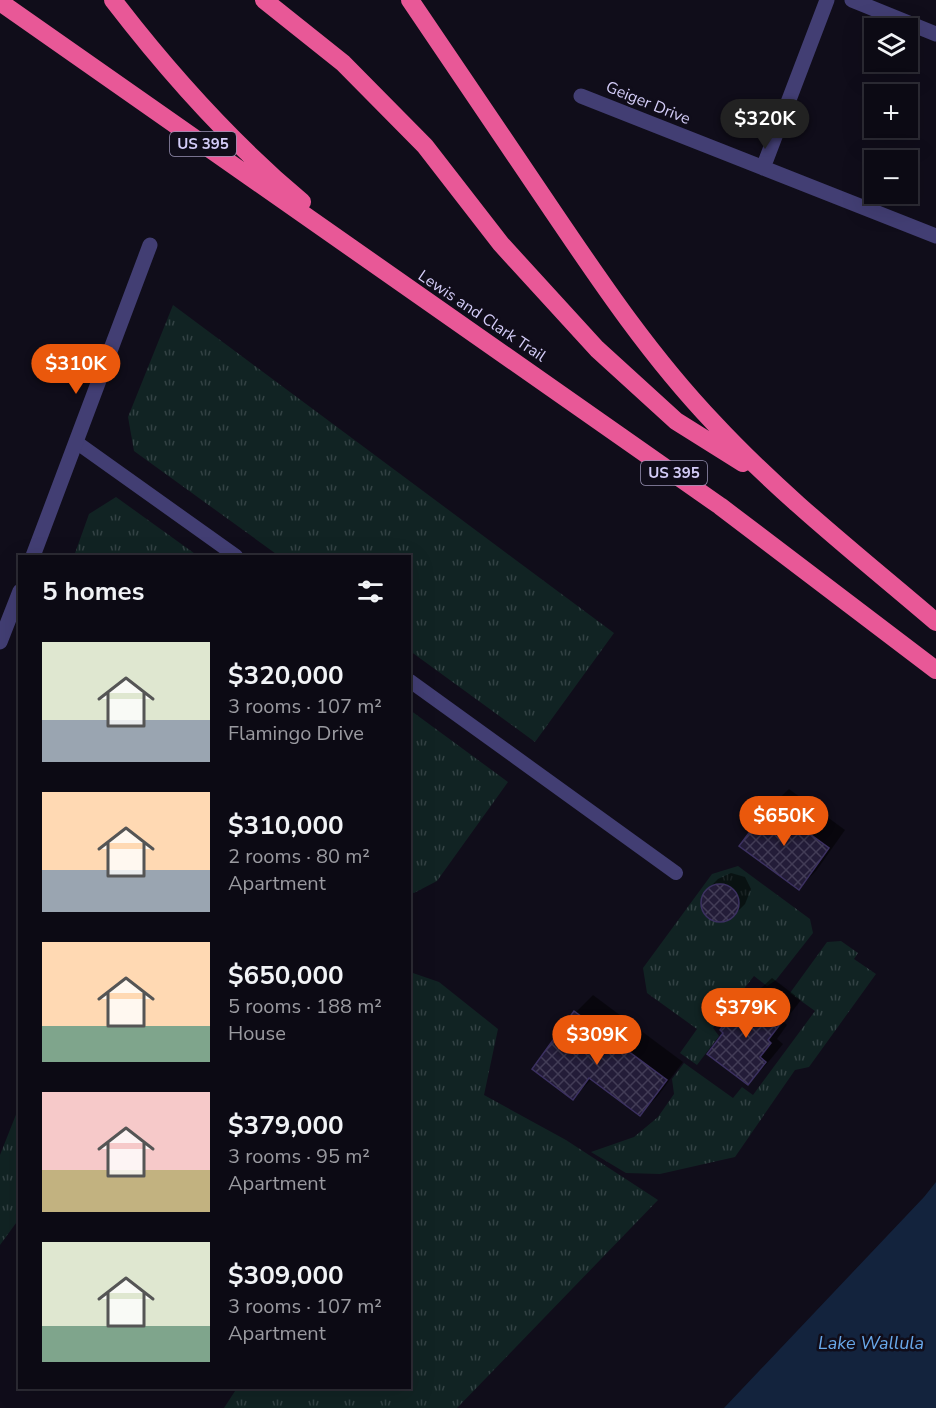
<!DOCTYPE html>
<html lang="en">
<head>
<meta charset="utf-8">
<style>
  :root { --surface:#0c0a14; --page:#15131d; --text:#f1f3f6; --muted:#9a9aa0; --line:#2c2b34; --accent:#ea580c }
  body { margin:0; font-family:"Nunito Sans",sans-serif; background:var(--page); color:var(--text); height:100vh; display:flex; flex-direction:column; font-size:22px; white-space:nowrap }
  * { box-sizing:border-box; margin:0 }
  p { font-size:20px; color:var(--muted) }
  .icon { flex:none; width:33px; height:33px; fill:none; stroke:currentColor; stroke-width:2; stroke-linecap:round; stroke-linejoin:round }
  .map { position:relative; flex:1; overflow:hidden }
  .details { position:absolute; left:18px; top:555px; width:393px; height:834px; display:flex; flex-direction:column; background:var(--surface); border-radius:0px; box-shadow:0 6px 24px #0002,0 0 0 2px var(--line) }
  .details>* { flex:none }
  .buttons { position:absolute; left:864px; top:18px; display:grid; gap:12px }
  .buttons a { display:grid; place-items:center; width:54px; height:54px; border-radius:0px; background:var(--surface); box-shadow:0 6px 24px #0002,0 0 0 2px var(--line); font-size:30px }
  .price { position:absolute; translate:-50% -51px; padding:0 14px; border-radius:21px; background:var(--accent); color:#fff; font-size:20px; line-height:39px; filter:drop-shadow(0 2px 3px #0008) }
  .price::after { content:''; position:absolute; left:50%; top:36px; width:18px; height:14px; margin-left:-9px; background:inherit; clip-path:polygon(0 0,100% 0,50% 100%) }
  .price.active { background:#222; color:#fff }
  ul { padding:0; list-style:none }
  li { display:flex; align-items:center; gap:18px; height:150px; padding:0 24px }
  li span { display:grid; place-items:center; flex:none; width:168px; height:120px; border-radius:0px; color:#555 }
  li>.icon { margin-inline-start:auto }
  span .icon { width:72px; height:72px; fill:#fffc; stroke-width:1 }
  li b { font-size:26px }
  h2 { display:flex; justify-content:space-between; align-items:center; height:72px; padding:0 24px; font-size:26px }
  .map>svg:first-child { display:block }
  .grass { fill:url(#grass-tufts) }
  .water { fill:#13233d }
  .shadow { fill:#0007 }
  .building { fill:url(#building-cross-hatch); stroke:#3c3161; stroke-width:1.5 }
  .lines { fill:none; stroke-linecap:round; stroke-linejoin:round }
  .service { stroke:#423e73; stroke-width:14 }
  .minor { stroke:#423e73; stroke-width:15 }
  .motorway { stroke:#e85897; stroke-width:18 }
  .labels { text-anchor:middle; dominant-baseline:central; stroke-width:5; stroke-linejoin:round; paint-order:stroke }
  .shield { fill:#100d1a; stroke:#9993b5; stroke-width:1.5 }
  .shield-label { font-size:15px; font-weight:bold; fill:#d4cdf8 }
  .street-label { font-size:16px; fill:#d4cdf8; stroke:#100d1a }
  .water-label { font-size:18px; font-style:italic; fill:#69a9eb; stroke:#100d1a }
</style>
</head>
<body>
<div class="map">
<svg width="936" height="1408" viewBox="0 0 936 1408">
  <defs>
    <pattern id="grass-tufts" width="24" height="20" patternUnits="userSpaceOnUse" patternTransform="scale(1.5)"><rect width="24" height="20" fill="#112323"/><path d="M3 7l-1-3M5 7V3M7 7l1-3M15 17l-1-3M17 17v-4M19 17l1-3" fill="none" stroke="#334244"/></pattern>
    <pattern id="building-cross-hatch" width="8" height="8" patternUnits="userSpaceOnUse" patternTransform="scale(1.5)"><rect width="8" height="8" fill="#231c38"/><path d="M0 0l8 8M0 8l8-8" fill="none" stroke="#423c56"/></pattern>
  </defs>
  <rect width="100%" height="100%" fill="#100d1a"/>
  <!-- grass -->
  <path class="grass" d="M173,305L614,633L535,742L410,651V556H279L134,451L128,417Z
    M116,497L198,556H74L89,514Z
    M410,710L508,782L437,881L414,893L410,892Z
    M738,866L810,919L813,933L776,980L767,986L754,976L713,1028L719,1036L697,1065L680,1053L697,1029L647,993L643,968L712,874Z
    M841,941L858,953L854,959L876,974L809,1067L795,1070L735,1157L660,1174L626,1173L591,1152L634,1137L658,1117L674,1094L672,1079L684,1063L733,1098L742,1087L753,1095L815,1011L790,993L827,942Z
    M410,972L439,982L498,1029L484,1095L566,1140L658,1200L457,1408H224L237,1388H410Z
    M19,1107V1219L0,1245V1155Z"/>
  <!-- water -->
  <path class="water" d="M936,1182V1408H724L924,1197Z"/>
  <!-- shadow -->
  <path class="shadow" d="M789,789L845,830L816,871L799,888L771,806Z
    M731,873L745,877L751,889L745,904L733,916L721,922L707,917L701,905L706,891L718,879Z
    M772,978L801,1000L784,1022L787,1025L777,1039L783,1044L765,1066L748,1083L726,1033L734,1013Z
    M593,995L683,1062L657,1097L640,1114L592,1079L573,1098L534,1068L576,1012Z"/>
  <!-- building -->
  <path class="building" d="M770,805L829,848L799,890L739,846Z
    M701 903a19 19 0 1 1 38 0a19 19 0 1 1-38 0Z
    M754,994L785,1018L768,1040L771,1043L760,1057L766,1062L748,1085L707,1054L723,1033L720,1030L733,1012L737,1015Z
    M574,1011L667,1080L640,1116L589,1078L573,1100L532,1069Z"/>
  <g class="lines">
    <!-- service -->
    <path class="service" d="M76,442L236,556
      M410,681L676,873"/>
    <!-- minor -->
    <path class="minor" d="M852,0L936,34
      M581,96L936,236
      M763,168L827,0
      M33,556L150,245
      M0,642L20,591"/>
    <!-- motorway -->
    <path class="motorway" d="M113,0C169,73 232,143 302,202
      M264,0L343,63L425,146L501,244L597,349L676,421L743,463
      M410,0C458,70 505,140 552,210C602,284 652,358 714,423C782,496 860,557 936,622
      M0,2L720,506L936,670"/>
  </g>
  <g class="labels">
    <!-- shield labels -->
    <g class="shield">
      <rect x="170" y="132" width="66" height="24" rx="4.5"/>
      <rect x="641" y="461" width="66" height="24" rx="4.5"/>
    </g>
    <g class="shield-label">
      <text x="203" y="144">US 395</text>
      <text x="674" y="473">US 395</text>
    </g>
    <!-- street labels -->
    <g class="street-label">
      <text transform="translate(648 103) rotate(22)">Geiger Drive</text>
      <text transform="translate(482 316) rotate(34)">Lewis and Clark Trail</text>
    </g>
    <!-- water labels -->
    <g class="water-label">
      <text x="871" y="1343">Lake Wallula</text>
    </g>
  </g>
</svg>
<div class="buttons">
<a><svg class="icon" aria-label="layers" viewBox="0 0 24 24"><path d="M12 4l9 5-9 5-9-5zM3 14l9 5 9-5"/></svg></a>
<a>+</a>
<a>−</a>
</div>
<b class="price active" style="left:765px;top:150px">$320K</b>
<b class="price" style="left:76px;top:395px">$310K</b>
<b class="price" style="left:784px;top:847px">$650K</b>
<b class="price" style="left:746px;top:1039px">$379K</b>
<b class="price" style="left:597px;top:1066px">$309K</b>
<section class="details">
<h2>5 homes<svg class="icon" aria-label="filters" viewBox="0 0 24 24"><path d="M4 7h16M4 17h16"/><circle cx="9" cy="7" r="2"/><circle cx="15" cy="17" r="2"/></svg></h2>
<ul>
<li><span style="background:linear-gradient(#dfe7d0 65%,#9aa5b1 0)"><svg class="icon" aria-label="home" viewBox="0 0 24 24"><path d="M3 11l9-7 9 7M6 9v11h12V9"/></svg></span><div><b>$320,000</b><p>3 rooms · 107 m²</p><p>Flamingo Drive</p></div></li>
<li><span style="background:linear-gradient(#ffd9b3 65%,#9aa5b1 0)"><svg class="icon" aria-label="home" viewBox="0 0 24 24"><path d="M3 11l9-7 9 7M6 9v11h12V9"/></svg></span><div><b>$310,000</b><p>2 rooms · 80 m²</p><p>Apartment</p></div></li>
<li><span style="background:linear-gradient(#ffd9b3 70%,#7fa58c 0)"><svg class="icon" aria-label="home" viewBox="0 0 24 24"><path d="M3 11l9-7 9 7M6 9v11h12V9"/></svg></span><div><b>$650,000</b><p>5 rooms · 188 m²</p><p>House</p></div></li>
<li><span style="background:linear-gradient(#f6c9c9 65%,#c2b280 0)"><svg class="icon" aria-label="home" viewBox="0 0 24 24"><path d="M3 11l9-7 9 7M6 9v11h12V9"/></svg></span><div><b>$379,000</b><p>3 rooms · 95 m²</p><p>Apartment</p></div></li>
<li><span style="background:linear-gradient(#dfe7d0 70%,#7fa58c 0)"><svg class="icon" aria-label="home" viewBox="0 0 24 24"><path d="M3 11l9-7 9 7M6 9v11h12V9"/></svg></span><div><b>$309,000</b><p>3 rooms · 107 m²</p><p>Apartment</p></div></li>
</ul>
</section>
</div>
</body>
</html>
